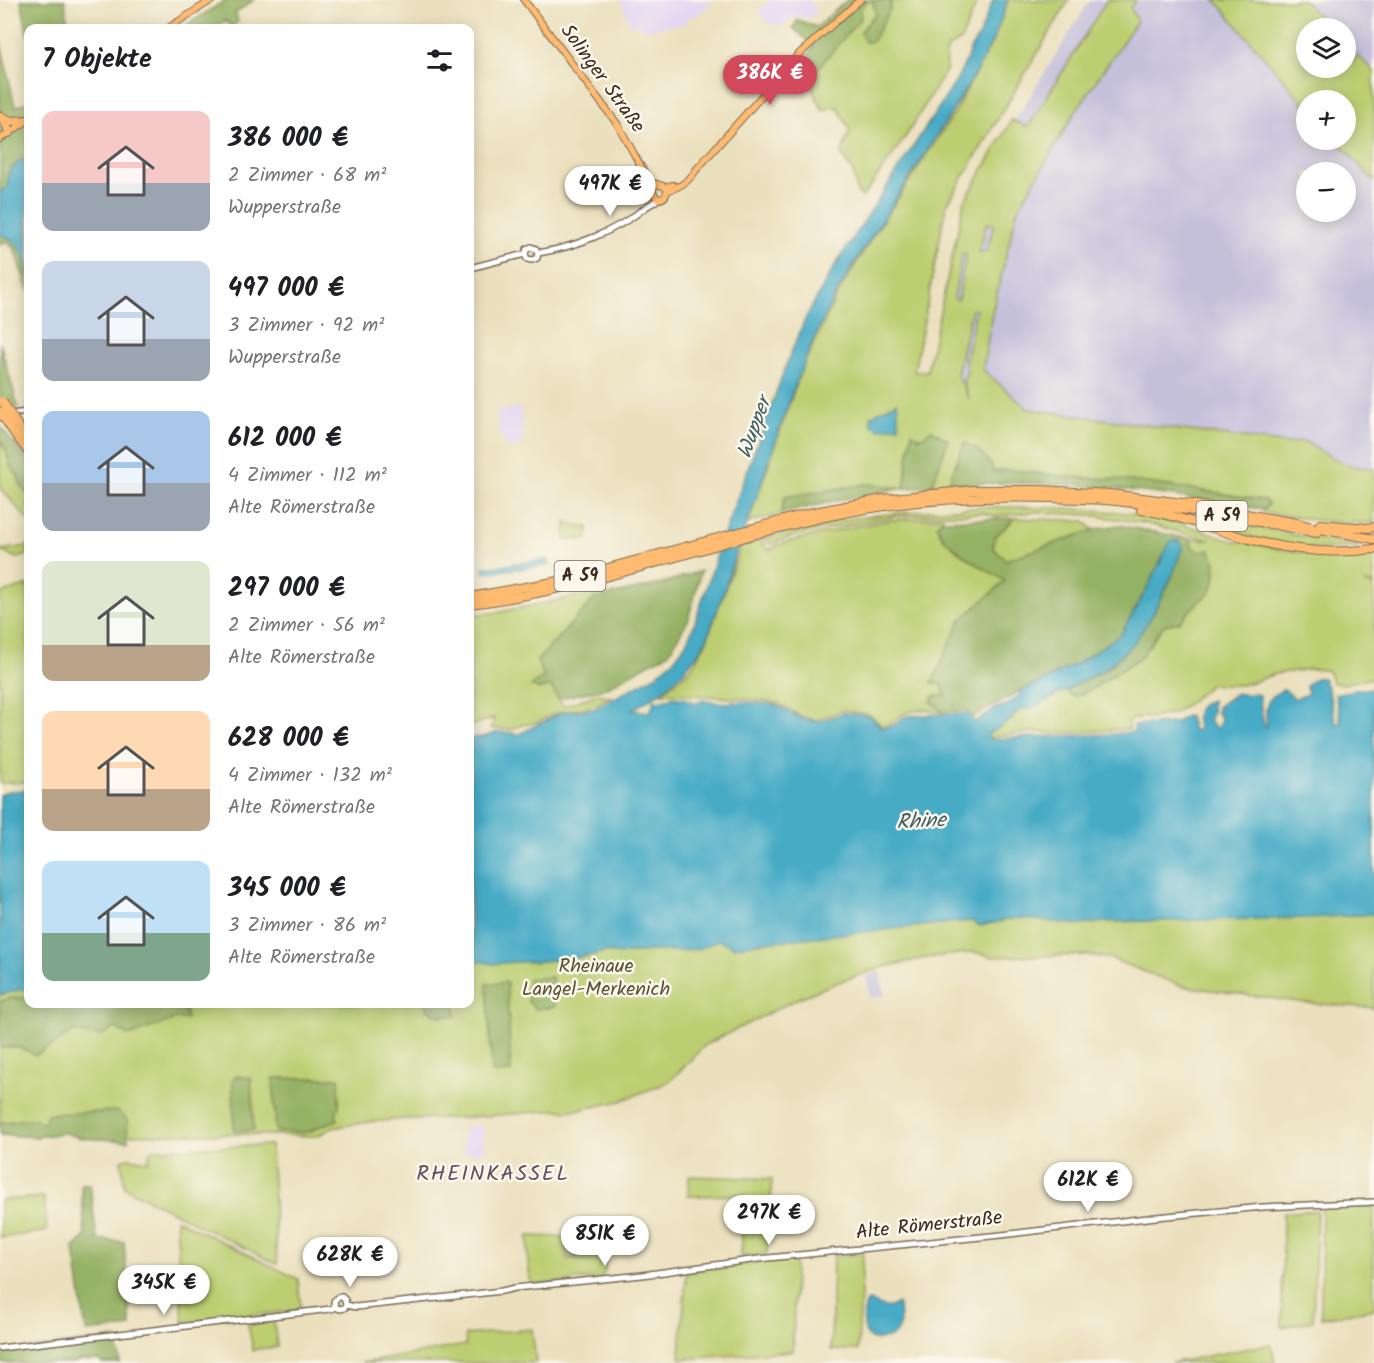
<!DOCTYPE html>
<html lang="de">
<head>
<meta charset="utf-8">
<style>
  :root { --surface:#fff; --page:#f2f2f2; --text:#202124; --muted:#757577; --accent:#d1495b }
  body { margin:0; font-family:Kalam,sans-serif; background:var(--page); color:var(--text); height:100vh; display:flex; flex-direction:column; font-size:22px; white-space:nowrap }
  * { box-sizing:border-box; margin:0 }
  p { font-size:20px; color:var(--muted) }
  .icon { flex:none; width:33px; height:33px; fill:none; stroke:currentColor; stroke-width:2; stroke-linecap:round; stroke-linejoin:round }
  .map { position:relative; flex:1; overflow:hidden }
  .sheet { position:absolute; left:24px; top:24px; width:450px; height:984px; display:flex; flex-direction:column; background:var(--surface); border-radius:12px; box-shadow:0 3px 15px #0003 }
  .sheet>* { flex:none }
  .tools { position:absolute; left:1296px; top:18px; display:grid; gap:12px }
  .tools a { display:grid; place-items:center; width:60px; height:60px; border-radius:50%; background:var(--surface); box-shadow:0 3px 15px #0003; font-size:30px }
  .price { position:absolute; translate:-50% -51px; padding:0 14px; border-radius:21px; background:#fff; color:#222; font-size:20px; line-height:39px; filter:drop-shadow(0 2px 3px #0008) }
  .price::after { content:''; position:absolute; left:50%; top:36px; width:18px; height:14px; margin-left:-9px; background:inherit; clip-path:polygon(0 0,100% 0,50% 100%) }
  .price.selected { background:var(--accent); color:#fff }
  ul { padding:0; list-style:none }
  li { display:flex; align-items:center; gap:18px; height:150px; padding:0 18px }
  li span { display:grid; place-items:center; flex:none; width:168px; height:120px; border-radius:12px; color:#555 }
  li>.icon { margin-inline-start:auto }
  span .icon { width:72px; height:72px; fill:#fffc; stroke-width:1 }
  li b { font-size:26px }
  h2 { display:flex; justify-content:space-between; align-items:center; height:72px; padding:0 18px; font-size:26px }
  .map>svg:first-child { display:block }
  .built { fill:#e2d4f3 }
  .industrial { fill:#c5c0da; fill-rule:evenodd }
  .green { fill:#bcce71; stroke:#7c7c48; stroke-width:1.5; fill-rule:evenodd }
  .forest { fill:#95b163; stroke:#686e40; stroke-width:1.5 }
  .water { fill:#47abc6; stroke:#416a72; stroke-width:1.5 }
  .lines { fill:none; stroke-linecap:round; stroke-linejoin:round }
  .minor-casing { stroke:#796a56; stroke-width:8 }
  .major-casing { stroke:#796a56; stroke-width:8 }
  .highway-casing { stroke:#796a56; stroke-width:10 }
  .minor { stroke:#fff; stroke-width:5 }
  .major { stroke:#ffbb71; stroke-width:6 }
  .highway { stroke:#ffbb71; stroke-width:8 }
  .highway-bridge-casing { stroke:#796a56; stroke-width:10; stroke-linecap:butt }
  .highway-bridge { stroke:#ffbb71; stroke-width:8 }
  .labels { text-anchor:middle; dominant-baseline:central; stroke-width:5; stroke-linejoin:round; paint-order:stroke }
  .shield { fill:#fbf7ec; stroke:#75685c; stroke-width:1.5 }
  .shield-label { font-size:18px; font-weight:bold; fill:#3b2a1e }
  .street-label { font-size:20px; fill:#3b2a1e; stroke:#fbf7ec }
  .park-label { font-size:20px; fill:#5b5333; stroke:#fbf7ec }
  .water-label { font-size:21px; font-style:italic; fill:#405e61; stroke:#fbf7ec }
  .quarter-label { font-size:22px; letter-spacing:1.5px; fill:#62515f; stroke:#fbf7ec }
</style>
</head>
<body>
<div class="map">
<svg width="1374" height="1363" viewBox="0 0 1374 1363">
  <rect width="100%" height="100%" fill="#fbf7ec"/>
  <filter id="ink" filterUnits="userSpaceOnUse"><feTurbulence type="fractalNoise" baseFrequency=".0167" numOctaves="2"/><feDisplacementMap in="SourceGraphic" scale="12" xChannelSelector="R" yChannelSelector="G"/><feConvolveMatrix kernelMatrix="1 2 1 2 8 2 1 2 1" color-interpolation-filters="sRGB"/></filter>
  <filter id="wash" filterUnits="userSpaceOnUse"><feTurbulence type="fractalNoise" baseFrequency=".008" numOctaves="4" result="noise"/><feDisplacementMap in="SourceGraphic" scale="24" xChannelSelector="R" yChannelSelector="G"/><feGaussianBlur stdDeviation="1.35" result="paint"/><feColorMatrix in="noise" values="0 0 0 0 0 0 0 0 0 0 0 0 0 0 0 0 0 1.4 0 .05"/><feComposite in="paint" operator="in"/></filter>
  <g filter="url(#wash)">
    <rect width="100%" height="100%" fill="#ebe0bd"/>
    <!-- built -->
    <path class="built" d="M620,0H713L699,15L686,18L688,23L643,30L641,24L631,26Z
      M771,0H808L818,11L808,18L795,16L782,26L769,24L758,11Z
      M521,408L523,447L505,448L503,436L499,435L497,410Z
      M483,1125L484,1152L463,1153V1127Z"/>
    <!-- industrial -->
    <path class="industrial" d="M1090,0H1374V513L1028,464L933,384L964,202ZM1306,28H1346V68H1306ZM1306,100H1346V140H1306ZM1306,172H1346V212H1306Z
      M880,972L885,995L870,998L866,976Z"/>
    <!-- green -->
    <path class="green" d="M869,0H872L876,13L861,32L891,7V0H978L961,40L949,47L946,52L947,69L906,136L863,197L857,192L853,172L841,154L850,130L837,106L823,110L799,63L804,59L819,67L860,8Z
      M1008,0H1069L946,206L914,372L927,371L964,202L1012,120L1028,127L1107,0H1136L1130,7L1137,21L1075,112L1017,211L991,318L983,370L1028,409L1287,444L1303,441C1324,453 1348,470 1374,468V523C1336,524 1300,518 1263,512L1264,509L1269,505L1032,472L1003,470L994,472C990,459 977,448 964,444L948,484L932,486L948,440L920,439L912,433L904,488L867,484L785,497L781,514L748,523L802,368L836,297L873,236L955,112L995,36ZM987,223L994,225L986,252H979ZM966,253L958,300H957L954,298L962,254ZM972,309L976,310L965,362L967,372L963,380L969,399L957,374Z
      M1214,0H1303L1331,28H1306V68H1346V62L1349,64L1358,56L1374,71V181L1336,140H1346V100H1306V106L1217,2Z
      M0,440L6,450L10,466L18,476L21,486L28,495V520L0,488Z
      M989,507C1040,507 1091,508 1141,515C1174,520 1206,532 1238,542L1242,541C1286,552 1329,558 1374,553V585L1364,582L1374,587V678L1343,684L1333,683L1328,671L1326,670L1310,669L1275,674L1256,681L1242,685H1210L1185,706L1174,713L1155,717L1132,719L1128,723L1130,729L1061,733L1034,732L988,737V734L1013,719L1014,714L1024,708L1029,710L1067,690L1068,693L1094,688L1140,658L1164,625L1179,622L1198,602L1210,593L1215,581L1199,552L1192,547L1191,539L1211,540L1144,523L1090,515L1035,512L995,516L982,513L897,516L830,528L794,536L770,544L764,539C797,530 830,521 864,517C905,511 947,509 989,507Z
      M1173,513L1238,524L1361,547L1356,548H1304L1260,540Z
      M943,517L938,525L942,537L952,545L974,562L1005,580L988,597L932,682L942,685L946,696L931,701L943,712C931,711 915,708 904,714C894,720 895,724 882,726L870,715L844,710L816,720L801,716L777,703L746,699L662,693L690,670L706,643L741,545L760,540L770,550L778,545L791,541L843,529L891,520Z
      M1015,518L1085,521L1093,530L1006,560L993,548L995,536Z
      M566,523L588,527L587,539L565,540Z
      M28,546V555L17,558L0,551V550Z
      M28,585V782L0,783V594Z
      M593,593L595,598L537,661L544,676L538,689L551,687L563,706L598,694L612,697L590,707L559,712L535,723L521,725L511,730L491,728L494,718L470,726V615L500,612Z
      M1374,810V1008L1306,1003L1182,986L1112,959L1087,955L992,957L974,952L925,958L884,967L841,981L799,998L707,1044L700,1050L672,1079L664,1084L620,1101L583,1109L567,1111L555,1110L526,1113L458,1118L407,1119L369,1122L331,1128L318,1136L238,1134L93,1135L0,1128V887L28,886V1004H470V861Z
      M271,1145L277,1264L125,1188L121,1160L129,1158L149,1161V1152L156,1149Z
      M689,1176L772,1179L767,1254L741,1257L744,1195L688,1196Z
      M44,1197L47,1231L0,1238V1200Z
      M1374,1206V1309L1321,1318L1322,1207Z
      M1317,1210L1313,1321L1282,1327L1283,1213Z
      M176,1219L298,1279L301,1310L183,1322Z
      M528,1236L566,1237L567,1259L605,1256V1271L601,1278L531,1285L528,1263Z
      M594,1242V1255L570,1256L569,1243Z
      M863,1253L858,1350H831L833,1256Z
      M795,1257L793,1351L680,1359C681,1330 685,1301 686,1272Z
      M274,1322L277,1347L257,1349L253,1351L248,1324Z
      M532,1329L536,1363H515L514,1362V1363H362L466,1345L465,1335Z
      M1271,1344L1275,1363H1171Z"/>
    <!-- forest -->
    <path class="forest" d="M21,0H65L68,28H28V37Z
      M226,0H254L236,13L238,22L232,26L225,21L213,28H182Z
      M847,0H869L860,8L861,18L819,67L804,59L814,46L793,28L797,21L817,27Z
      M872,0H891V7L872,42H865L860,32L876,13Z
      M0,39L15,107L28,102V159L20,161L8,173C9,182 9,188 0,192Z
      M0,234C28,244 29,265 28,291L14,248L7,242L0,244Z
      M0,343L18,407L0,410Z
      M0,426L28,460V495L21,486L18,476L10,466L6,450L0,440Z
      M931,430L948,440L932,486C880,489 830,502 781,514L785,497L867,484L904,488L912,432L920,438Z
      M964,443C977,448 990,459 994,472C1015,467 1037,474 1058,476C1077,478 1095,478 1114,479C1164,484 1215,493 1265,500L1269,505L1264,509C1203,501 1143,490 1081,485C1037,482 993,483 948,484Z
      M1015,518L995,537L993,548L1006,560L1093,530L1118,525L1191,539L1192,547L1199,552L1209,549L1215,561L1216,572L1215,581L1210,593L1198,602L1179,622L1164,625L1140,658L1094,688L1075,697L1068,693L1067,690C1079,683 1093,677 1104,670C1137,648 1155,610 1172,576L1156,570L1146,591L1121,634L1075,665L1026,688L973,717L967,710L943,712L931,701L934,696H946L942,685L932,683L960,621L1005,581C985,569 959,555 944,538C941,535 939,530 937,525L942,520Z
      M701,571L688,620L669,653L605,688L558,699L551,687L538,689L531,686L544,676L537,661L595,598L656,585Z
      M552,977L555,1007L536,1009L528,1002V979Z
      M507,982L511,1072L492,1073L487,984Z
      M9,998H28V1004H125L128,1005L129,1004H169L172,1009L185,1010L187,1019H175L129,1036L115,1028L100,1036L73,1032L36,1055L17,1047L0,1048V1002Z
      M425,1004H455L456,1016H439L426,1008Z
      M237,1076L251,1078L254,1130L234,1131L233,1078Z
      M273,1078H339V1105L336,1114L338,1120L322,1125L310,1132H276Z
      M117,1111L127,1119L128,1141L82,1138L64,1133L36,1137L0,1135V1123L25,1119H36L41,1123L45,1122L47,1114Z
      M81,1184H90L97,1239L124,1242L131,1327L86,1332L74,1248L85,1236Z
      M117,1338L120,1363H101L100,1360H83L72,1363H0V1352Z"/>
    <!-- water -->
    <path class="water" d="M993,0H1008L995,36L973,77L952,112L856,261L835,295L814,339L792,393L748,522L738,545L725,588L708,636L700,651L682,673L661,692L632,710L650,712L655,699L658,701C674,697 680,695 696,703L703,700L719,703L745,702L776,705L801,718L817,722L844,713L870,716L882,728L894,725L906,716L967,713L975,722L998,707L1007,705L1020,695L1019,692L1075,665L1121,634L1146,591L1170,542L1178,540L1183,546L1172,576L1153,614L1133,644L1105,669L1029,710L1024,708L1014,714L1013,719L988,734L989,739L1113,734L1133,732L1135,729L1134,725L1175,723L1186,716L1189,717L1193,730L1195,731L1198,728C1195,714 1196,704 1212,700V713L1209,721L1216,729L1220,723L1221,718L1217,713V707L1236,693C1246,697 1250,692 1259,695L1264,726L1266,727C1267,721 1266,717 1266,712C1266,699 1274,695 1284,689L1295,699L1308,694L1306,685L1316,678H1323L1328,689L1336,724L1340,723V717L1335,694L1355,690L1374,688V914L1309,918L1104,922L1080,925L1016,918L980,926L971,921L756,943L734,947L719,940L699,949L678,951H650L621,954L605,952L581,957L535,962H515L493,964L480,961L470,964V738L483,737L498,732L519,734L563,712L594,709L655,676L674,660L685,645L693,628L726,528L788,360L807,315L836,264L955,83L968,57L970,49L979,36Z
      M28,159V275C26,254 19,241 0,234V192C11,188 7,180 9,171L20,161Z
      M897,402L899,426L879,429L871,424V416Z
      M549,559L550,565L484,573L483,567H490Z
      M28,790V988L0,995V795L8,791Z
      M868,1301C879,1303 886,1313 897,1303L899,1305C899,1312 901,1322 899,1329C896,1338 871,1345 866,1334C864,1331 864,1324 864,1320C864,1313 864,1307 868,1301Z"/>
  </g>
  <g filter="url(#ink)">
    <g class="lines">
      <defs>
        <path id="minor" d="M538,253C576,247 616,231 646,207C650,204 654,203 658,199
          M525,254L527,249L531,247L536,249L538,253
          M525,254L527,259L532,260L537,258L538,253
          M470,268L525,254
          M9,414L28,412
          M346,1305L345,1300L342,1297H338L334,1301L335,1307L340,1309L344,1308L346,1305L356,1307L502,1291L515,1288L642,1275L758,1259L1001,1235L1156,1217L1263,1207L1374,1202
          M0,1348L331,1309L335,1307"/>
        <path id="major" d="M524,0L618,125L649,181C651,187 653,195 658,199C663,199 666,197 667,191
          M168,28L212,0
          M0,139L27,121
          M649,181C655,185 661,184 665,187L673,185
          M667,191C679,187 689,182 696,170L799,54L860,0"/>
        <path id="highway" d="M0,116L11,121L28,120
          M2,118L7,126L9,133
          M18,426L28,440
          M10,427L28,452
          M1141,510C1177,515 1210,528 1245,538C1287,550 1330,555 1374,549
          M1320,524L1367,528L1374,527
          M470,597L564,580L809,513L883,499L973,490H1042L1110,494L1191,504L1297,523L1320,529L1374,539
          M470,604C598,589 718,538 844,513C913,499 982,496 1052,498C1070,499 1088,499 1106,500C1177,507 1247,519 1317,533"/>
      </defs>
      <!-- minor casing -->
      <use href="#minor" class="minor-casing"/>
      <!-- major casing -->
      <use href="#major" class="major-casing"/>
      <!-- highway casing -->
      <use href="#highway" class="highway-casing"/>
      <!-- minor -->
      <use href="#minor" class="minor"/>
      <!-- major -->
      <use href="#major" class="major"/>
      <!-- highway -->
      <use href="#highway" class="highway"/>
      <defs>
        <path id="highway-bridge" d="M2,401L18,426
          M0,412L10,427"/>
      </defs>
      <!-- highway-bridge casing -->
      <use href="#highway-bridge" class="highway-bridge-casing"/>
      <!-- highway-bridge -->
      <use href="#highway-bridge" class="highway-bridge"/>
    </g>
  </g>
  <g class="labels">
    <!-- shield labels -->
    <g class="shield">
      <rect x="1196.5" y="501" width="51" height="30" rx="4.5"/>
      <rect x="554.5" y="561" width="51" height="30" rx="4.5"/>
    </g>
    <g class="shield-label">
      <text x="1222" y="516">A 59</text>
      <text x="580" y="576">A 59</text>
    </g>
    <!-- street labels -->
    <g class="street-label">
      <text transform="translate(602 79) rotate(54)">Solinger Straße</text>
      <text transform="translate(929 1226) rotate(-6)">Alte Römerstraße</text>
    </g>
    <!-- park labels -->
    <g class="park-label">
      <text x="596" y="967">Rheinaue<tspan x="596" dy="23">Langel-Merkenich</tspan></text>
    </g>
    <!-- water labels -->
    <g class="water-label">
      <text transform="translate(755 428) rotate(-70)">Wupper</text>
      <text transform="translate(921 822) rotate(-3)">Rhine</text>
    </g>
    <!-- quarter labels -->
    <g class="quarter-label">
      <text x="493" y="1174">RHEINKASSEL</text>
    </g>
  </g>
</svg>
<div class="tools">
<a><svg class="icon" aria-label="layers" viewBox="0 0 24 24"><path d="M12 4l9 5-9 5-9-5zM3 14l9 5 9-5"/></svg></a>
<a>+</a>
<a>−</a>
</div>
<b class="price selected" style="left:770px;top:106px">386K €</b>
<b class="price" style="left:610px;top:217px">497K €</b>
<b class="price" style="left:1088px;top:1213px">612K €</b>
<b class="price" style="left:769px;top:1246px">297K €</b>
<b class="price" style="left:605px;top:1267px">851K €</b>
<b class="price" style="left:350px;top:1288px">628K €</b>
<b class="price" style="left:164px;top:1316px">345K €</b>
<section class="sheet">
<h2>7 Objekte<svg class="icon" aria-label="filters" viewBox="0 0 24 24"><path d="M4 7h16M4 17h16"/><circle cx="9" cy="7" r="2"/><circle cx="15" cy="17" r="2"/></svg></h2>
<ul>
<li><span style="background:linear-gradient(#f6c9c9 60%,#9aa5b1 0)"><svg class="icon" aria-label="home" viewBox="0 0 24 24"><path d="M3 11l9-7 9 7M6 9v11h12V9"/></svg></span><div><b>386 000 €</b><p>2 Zimmer · 68 m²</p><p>Wupperstraße</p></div></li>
<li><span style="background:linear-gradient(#c9d6e8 65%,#9aa5b1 0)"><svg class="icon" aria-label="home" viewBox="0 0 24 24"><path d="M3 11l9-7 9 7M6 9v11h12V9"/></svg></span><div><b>497 000 €</b><p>3 Zimmer · 92 m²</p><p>Wupperstraße</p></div></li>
<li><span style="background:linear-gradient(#a9c7e8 60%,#9aa5b1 0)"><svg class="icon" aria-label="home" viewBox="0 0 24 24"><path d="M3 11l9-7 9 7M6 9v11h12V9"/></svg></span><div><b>612 000 €</b><p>4 Zimmer · 112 m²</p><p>Alte Römerstraße</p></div></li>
<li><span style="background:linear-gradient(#dfe7d0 70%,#b9a48a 0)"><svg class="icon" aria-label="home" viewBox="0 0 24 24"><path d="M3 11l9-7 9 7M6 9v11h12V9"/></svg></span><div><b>297 000 €</b><p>2 Zimmer · 56 m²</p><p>Alte Römerstraße</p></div></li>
<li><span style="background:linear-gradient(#ffd9b3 65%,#b9a48a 0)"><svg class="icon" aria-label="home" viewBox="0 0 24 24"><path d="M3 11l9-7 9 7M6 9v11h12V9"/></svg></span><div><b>628 000 €</b><p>4 Zimmer · 132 m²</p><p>Alte Römerstraße</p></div></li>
<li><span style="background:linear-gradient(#bfe0f5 60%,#7fa58c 0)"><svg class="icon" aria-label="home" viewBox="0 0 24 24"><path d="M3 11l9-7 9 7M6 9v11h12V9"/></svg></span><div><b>345 000 €</b><p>3 Zimmer · 86 m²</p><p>Alte Römerstraße</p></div></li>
</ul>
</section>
</div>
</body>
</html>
